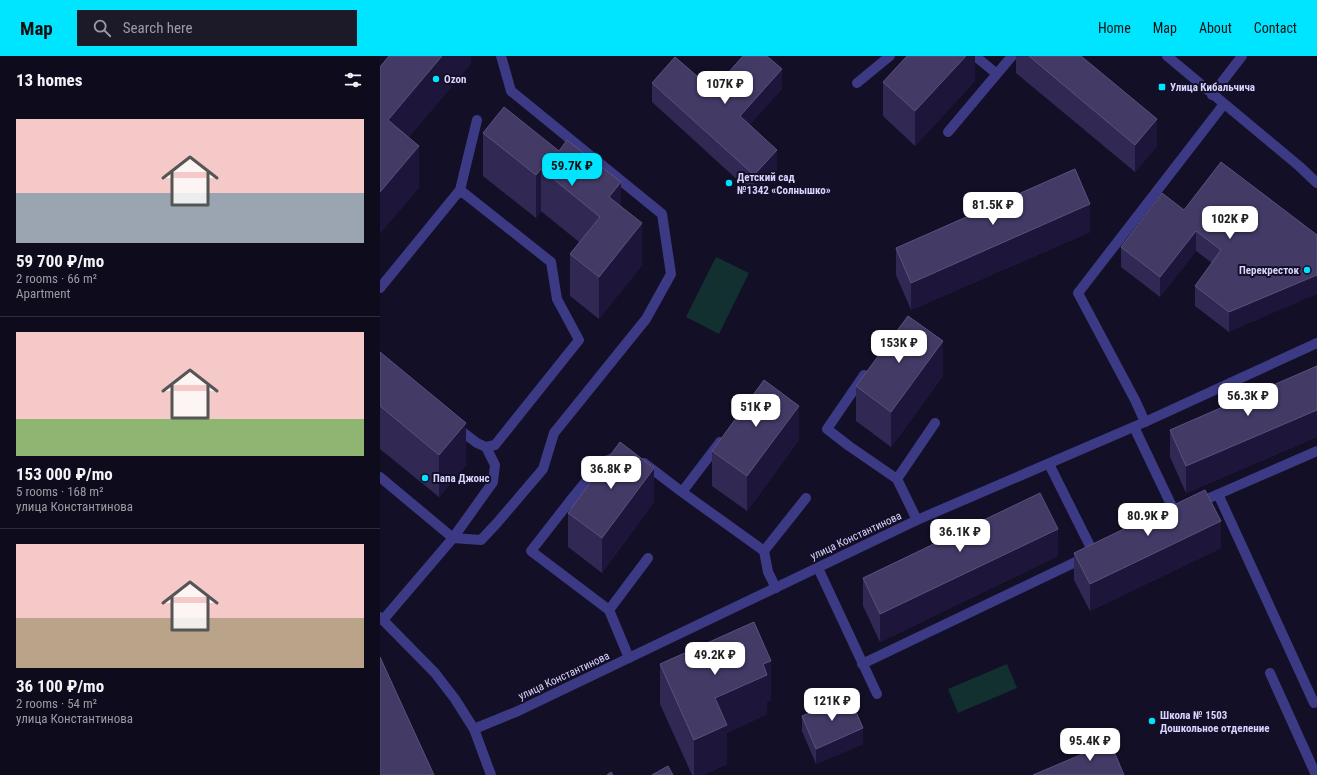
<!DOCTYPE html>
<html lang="en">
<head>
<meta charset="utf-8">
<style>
  :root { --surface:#0e0b1c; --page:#1c1929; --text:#f1f3f6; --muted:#9b9ba3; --line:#2e2b3b; --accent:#00e5ff }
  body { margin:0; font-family:"Roboto Condensed",sans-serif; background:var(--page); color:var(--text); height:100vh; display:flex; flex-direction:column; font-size:15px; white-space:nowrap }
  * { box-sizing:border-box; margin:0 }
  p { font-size:13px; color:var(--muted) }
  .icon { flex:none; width:22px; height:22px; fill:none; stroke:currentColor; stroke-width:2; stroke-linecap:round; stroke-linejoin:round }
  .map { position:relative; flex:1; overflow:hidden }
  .sheet { display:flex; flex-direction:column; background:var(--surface); width:380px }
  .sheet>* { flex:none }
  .price { position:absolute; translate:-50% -34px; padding:0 9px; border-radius:8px; background:#fff; color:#222; font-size:13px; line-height:26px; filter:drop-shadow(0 1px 2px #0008) }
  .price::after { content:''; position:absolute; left:50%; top:24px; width:12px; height:9px; margin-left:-6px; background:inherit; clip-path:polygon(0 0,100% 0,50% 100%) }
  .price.current { background:var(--accent); color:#111 }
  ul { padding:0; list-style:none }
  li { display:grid; align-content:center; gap:8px; height:212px; padding:0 16px }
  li+li { border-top:1px solid var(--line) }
  li span { display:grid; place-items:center; height:124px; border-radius:0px; color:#555 }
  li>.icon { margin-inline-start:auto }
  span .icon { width:72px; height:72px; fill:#fffc; stroke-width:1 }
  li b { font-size:17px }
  h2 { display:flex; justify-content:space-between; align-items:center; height:48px; padding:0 16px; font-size:17px }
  header { display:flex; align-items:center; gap:24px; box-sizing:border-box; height:56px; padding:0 20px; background:var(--accent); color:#111 }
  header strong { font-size:19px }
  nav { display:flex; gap:22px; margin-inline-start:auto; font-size:14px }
  .search { width:280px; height:36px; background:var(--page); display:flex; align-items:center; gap:10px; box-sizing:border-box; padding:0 14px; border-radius:0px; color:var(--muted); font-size:15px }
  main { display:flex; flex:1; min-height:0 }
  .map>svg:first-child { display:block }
  .green { fill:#12302f }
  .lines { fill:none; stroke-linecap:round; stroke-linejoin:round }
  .service { stroke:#3d3a85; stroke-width:10 }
  .minor { stroke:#3d3a85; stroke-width:10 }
  .tertiary { stroke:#3d3a85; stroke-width:10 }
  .wall { fill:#312854 }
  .shaded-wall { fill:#1d163a }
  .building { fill:#433a66; stroke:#5a527e }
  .poi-dot { fill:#00e5ff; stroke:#130f26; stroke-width:1.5 }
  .labels { text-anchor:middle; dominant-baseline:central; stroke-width:4; stroke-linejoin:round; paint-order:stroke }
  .poi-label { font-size:11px; font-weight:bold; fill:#d9d4ff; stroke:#130f26; text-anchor:start }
  .street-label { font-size:11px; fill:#d9d4ff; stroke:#130f26 }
</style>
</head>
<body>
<header>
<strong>Map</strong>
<div class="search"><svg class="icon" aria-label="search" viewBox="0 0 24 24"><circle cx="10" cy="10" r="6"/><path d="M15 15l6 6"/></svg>Search here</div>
<nav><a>Home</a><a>Map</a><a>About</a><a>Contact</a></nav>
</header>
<main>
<section class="sheet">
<h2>13 homes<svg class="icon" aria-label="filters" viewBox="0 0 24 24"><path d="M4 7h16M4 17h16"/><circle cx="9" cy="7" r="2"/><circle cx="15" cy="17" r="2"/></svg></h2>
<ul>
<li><span style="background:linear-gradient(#f6c9c9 60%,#9aa5b1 0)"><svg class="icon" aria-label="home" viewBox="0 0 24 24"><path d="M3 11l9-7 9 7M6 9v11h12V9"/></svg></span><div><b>59 700 ₽/mo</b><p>2 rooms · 66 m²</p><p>Apartment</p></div></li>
<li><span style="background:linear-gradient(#f6c9c9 70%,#8fb573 0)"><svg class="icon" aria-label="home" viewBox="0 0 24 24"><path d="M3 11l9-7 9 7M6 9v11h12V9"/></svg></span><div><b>153 000 ₽/mo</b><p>5 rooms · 168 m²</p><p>улица Константинова</p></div></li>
<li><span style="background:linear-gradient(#f6c9c9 60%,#b9a48a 0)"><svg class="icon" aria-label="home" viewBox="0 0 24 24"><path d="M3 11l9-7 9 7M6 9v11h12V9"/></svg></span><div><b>36 100 ₽/mo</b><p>2 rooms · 54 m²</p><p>улица Константинова</p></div></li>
</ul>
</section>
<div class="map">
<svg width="937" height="719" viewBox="0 0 937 719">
  <rect width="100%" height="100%" fill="#130f26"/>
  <!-- green -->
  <path class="green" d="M336,201L369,217L339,278L306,261Z
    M627,608L637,632L578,657L568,633Z"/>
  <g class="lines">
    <!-- service -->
    <path class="service" d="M595,0L617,18
      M477,27L510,0
      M832,39L862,0
      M568,76L632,0
      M80,134L97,64
      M0,232L80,134L171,206L177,243L199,284L115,389L106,391
      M484,319L447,373L469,390L517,423
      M765,366L755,344L698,237L844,48
      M754,371L797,461
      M340,386L302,436L384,495
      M264,407L302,436
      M669,408L715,500
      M0,421L73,482L101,484L117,467L163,413L174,377L266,263L291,218L282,158L131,35L121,0
      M838,438L934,647
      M190,445L221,407L236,401
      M818,447L937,395
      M205,456L190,445L151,495L229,554
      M537,464L517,423L555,367
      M438,512L497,638
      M396,532L388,516L384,495L426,442
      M3,564L73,482L113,426L115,409L106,391L97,387L76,371
      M249,602L229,554L268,502
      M482,608L706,501
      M890,617L936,719"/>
    <!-- minor -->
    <path class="minor" d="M94,673L138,655L537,464L765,366L937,287"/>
    <!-- tertiary -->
    <path class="tertiary" d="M787,0L919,110L937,127
      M0,561L55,617L75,643L94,673L111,719"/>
  </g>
  <!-- wall -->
  <path class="wall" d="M595,0V25L535,90L503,60V26Z
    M636,0H701L777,90L755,116L636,17Z
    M272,27L333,34L402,33L369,69L397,114L374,139L272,46Z
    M103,77L241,150L262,209L219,263L190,240V198L199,186L161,155L156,162L103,120Z
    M804,154L937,179L849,276L815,250V230L832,207L816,195L780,241L741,211V191Z
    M710,176L531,254L516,219V192Z
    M0,296L86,409L59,441L0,393Z
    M937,310V381L806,437L790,401V374Z
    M563,320L511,391L476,365V330Z
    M419,384L367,455L332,430V395Z
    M274,446L222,517L188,491V457Z
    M841,492L710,555L694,524V497Z
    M678,500L500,586L483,550V522Z
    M280,608L391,644L387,646V658L347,677V708L323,719H312L280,648Z
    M422,660L483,688L436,708L422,675Z
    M709,687L744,719L709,695Z"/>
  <!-- shaded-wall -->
  <path class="shaded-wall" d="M62,0H91V8L8,106V64Z
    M586,0H595V25L535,90V55Z
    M402,13V33L360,80V60Z
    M777,63V90L755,116V89Z
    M39,90V132L0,178V136Z
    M397,94V114L374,139V119Z
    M161,113V155L156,162V119Z
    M241,126V169L229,141Z
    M710,148V176L531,254V227Z
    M262,167V209L219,263V221Z
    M816,175V195L780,241V221Z
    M937,219V238L849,276V256Z
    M563,285V320L511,391V356Z
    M419,350V384L367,455V420Z
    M937,354V381L806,437V410Z
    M86,367V409L59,441V399Z
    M274,412V446L222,517V482Z
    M841,465V492L710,555V528Z
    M678,473V500L500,586V558Z
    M391,605V644L387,646V658L347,677V708L323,719H314V684L335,642L383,608Z
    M483,672V688L436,708V693Z"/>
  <!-- building -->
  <path class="building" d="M9,0H62L8,64L39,90L0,136V11Z
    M363,0H387L402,13L360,60L397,94L374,119L272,27L295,1L333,34Z
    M527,0H586L535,55L503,26Z
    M649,0H701L777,63L755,89Z
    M124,51L179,95L187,84L241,126L229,141L262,167L219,221L190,198L220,161L161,113L156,119L103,77Z
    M841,106L937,179V219L849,256L815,230L841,194L816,175L780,221L741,191L782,137L804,154Z
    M695,113L710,148L531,227L516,192Z
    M528,260L563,285L511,356L476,330Z
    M0,296L86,367L59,399L0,350Z
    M937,310V354L806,410L790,374Z
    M384,324L419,350L367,420L332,395Z
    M240,386L274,412L222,482L188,457Z
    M825,434L841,465L710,528L694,497Z
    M660,437L678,473L500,558L483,522Z
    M374,566L391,605L383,608L387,619L335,642L347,669L314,684L280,608Z
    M0,601L54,719H0Z
    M469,640L483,672L436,693L422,660Z
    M727,679L744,719H653L712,694L709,687Z
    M288,710L293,719H272Z
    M231,716L233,719H227Z"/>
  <!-- markers -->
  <g class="poi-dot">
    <circle cx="56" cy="23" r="4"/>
    <rect x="778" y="27" width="8" height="8" rx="2"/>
    <circle cx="349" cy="127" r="4"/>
    <circle cx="927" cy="214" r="4"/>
    <circle cx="45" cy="422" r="4"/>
    <circle cx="772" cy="665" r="4"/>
  </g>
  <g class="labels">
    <!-- poi labels -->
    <g class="poi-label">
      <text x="64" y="23">Ozon</text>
      <text x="790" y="31">Улица Кибальчича</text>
      <text x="357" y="121">Детский сад<tspan x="357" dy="13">№1342 «Солнышко»</tspan></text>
      <text x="919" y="214" text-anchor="end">Перекресток</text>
      <text x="53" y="422">Папа Джонс</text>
      <text x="780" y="659">Школа № 1503<tspan x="780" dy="13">Дошкольное отделение</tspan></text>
    </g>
    <!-- street labels -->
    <g class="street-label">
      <text transform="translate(476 480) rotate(-25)">улица Константинова</text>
      <text transform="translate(184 620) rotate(-25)">улица Константинова</text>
    </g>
  </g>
</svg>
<b class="price" style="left:345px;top:49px">107K ₽</b>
<b class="price current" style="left:192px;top:131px">59.7K ₽</b>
<b class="price" style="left:613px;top:170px">81.5K ₽</b>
<b class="price" style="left:850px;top:184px">102K ₽</b>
<b class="price" style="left:519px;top:308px">153K ₽</b>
<b class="price" style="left:868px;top:361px">56.3K ₽</b>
<b class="price" style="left:376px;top:372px">51K ₽</b>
<b class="price" style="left:231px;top:434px">36.8K ₽</b>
<b class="price" style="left:768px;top:481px">80.9K ₽</b>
<b class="price" style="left:580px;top:497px">36.1K ₽</b>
<b class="price" style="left:335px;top:620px">49.2K ₽</b>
<b class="price" style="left:452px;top:666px">121K ₽</b>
<b class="price" style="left:710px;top:706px">95.4K ₽</b>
</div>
</main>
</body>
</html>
